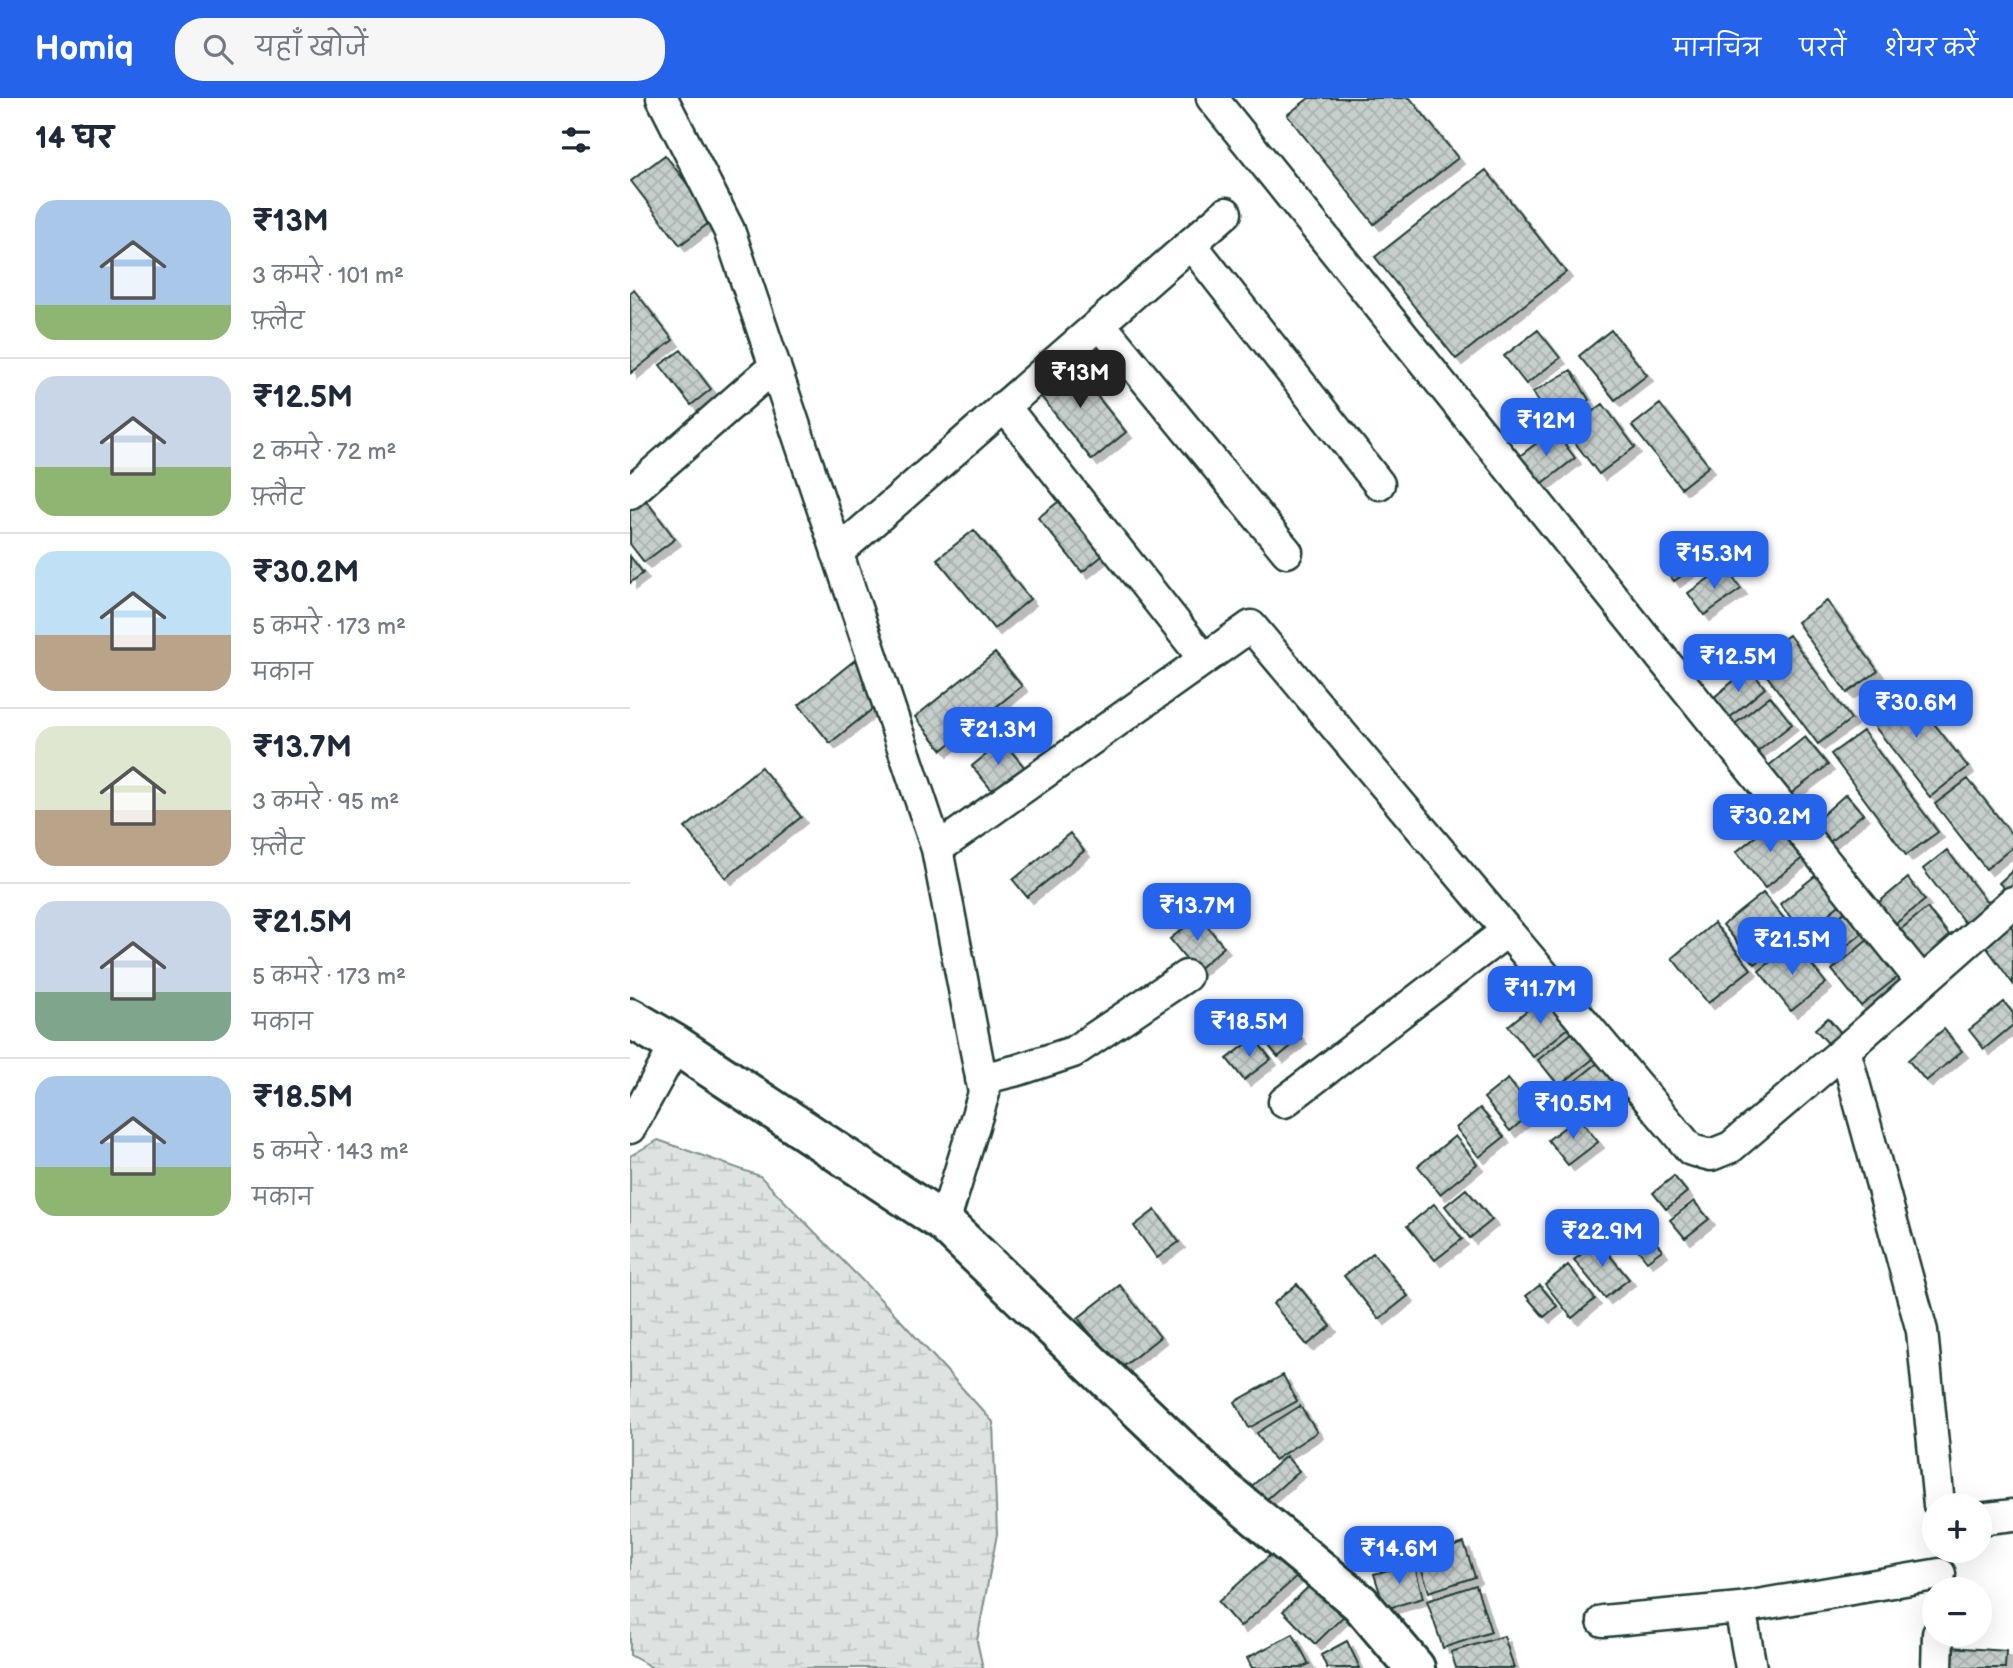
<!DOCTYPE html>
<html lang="hi">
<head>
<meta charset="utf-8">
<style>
  :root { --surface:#fff; --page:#f6f6f7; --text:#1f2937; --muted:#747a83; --line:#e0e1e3; --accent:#2563eb }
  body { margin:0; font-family:"Balsamiq Sans","Playpen Sans Deva",sans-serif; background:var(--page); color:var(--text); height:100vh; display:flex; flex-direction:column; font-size:26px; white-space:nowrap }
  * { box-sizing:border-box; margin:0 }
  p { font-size:23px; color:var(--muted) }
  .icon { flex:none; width:38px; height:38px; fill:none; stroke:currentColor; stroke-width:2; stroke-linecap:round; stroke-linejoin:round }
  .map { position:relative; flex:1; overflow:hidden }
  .side { display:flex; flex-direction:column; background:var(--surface); width:630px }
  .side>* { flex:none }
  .controls { position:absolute; left:1292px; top:1395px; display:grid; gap:14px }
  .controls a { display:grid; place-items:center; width:70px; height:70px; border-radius:50%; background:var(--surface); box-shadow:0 7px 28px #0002; font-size:35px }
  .price { position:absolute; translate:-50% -60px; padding:0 16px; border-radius:14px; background:var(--accent); color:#fff; font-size:23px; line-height:46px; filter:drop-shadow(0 2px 4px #0008) }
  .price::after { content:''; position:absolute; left:50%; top:42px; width:21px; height:16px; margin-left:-10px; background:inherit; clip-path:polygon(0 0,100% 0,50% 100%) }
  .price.active { background:#222; color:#fff }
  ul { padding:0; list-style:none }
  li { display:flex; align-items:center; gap:21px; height:175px; padding:0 35px }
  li+li { border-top:2px solid var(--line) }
  li span { display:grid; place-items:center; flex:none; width:196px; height:140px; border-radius:21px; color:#555 }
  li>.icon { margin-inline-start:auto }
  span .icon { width:84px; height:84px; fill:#fffc; stroke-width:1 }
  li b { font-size:30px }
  h2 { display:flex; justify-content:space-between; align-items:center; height:84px; padding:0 35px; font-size:30px }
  header { display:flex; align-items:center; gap:42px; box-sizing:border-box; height:98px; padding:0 35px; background:var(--accent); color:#fff }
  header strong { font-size:33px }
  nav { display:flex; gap:38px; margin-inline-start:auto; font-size:24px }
  .search { width:490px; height:63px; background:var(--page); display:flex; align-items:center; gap:18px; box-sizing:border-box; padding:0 24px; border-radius:28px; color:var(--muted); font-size:26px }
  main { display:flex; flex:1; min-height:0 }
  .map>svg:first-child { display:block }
  .wetland { fill:url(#wetland-marsh); stroke:#7e908b; stroke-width:2 }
  .building { fill:url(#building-cross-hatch); stroke:#1f3d34; stroke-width:2; filter:url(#shadow) }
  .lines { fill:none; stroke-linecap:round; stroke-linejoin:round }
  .street-casing { stroke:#1f3d34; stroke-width:35 }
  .secondary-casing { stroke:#1f3d34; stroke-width:44 }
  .street { stroke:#fff; stroke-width:30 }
  .secondary { stroke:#fff; stroke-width:38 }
</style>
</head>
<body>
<header>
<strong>Homiq</strong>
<div class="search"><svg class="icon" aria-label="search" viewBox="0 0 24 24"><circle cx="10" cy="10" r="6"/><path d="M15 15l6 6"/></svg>यहाँ खोजें</div>
<nav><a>मानचित्र</a><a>परतें</a><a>शेयर करें</a></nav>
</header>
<main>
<section class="side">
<h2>14 घर<svg class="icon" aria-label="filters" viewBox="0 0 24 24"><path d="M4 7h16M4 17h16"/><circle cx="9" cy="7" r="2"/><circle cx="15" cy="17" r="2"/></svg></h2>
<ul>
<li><span style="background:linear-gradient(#a9c7e8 75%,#8fb573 0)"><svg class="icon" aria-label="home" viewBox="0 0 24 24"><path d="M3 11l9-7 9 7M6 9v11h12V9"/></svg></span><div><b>₹13M</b><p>3 कमरे · 101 m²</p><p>फ़्लैट</p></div></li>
<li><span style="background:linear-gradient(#c9d6e8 65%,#8fb573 0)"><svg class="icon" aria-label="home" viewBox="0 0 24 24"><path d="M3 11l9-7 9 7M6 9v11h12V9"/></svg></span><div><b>₹12.5M</b><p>2 कमरे · 72 m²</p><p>फ़्लैट</p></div></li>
<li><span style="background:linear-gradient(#bfe0f5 60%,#b9a48a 0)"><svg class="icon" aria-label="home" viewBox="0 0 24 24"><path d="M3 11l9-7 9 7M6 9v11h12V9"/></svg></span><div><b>₹30.2M</b><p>5 कमरे · 173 m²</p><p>मकान</p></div></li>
<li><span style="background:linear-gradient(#dfe7d0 60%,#b9a48a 0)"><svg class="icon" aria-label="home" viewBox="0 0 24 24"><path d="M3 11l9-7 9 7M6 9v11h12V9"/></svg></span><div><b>₹13.7M</b><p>3 कमरे · 95 m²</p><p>फ़्लैट</p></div></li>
<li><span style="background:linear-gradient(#c9d6e8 65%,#7fa58c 0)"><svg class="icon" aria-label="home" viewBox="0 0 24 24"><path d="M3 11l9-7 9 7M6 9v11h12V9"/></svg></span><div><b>₹21.5M</b><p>5 कमरे · 173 m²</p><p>मकान</p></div></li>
<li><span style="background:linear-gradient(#a9c7e8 65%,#8fb573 0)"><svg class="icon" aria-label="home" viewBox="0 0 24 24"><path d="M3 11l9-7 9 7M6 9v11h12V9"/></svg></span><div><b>₹18.5M</b><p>5 कमरे · 143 m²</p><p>मकान</p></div></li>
</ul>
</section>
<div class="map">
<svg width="1383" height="1570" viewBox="0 0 1383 1570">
  <defs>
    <pattern id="wetland-marsh" width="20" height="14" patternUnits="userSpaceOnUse" patternTransform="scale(1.75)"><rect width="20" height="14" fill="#dee3e2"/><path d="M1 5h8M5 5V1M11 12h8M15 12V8" fill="none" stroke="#bec4c2"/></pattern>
    <pattern id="building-cross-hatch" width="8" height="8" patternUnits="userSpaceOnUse" patternTransform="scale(1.75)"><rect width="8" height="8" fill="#c7cfcc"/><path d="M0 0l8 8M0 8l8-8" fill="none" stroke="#aab3b0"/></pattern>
    <filter id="shadow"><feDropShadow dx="6" dy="6" stdDeviation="0" flood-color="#0004"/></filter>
  </defs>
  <rect width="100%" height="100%" fill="#fff"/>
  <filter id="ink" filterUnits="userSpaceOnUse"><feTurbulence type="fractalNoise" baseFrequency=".0143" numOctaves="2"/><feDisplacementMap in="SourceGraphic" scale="14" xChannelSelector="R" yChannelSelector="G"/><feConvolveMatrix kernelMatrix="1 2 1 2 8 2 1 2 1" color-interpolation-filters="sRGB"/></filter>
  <g filter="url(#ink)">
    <!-- wetland -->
    <path class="wetland" d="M28,1042L130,1078L263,1214L363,1324L367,1436L347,1543L353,1570H23L0,1557V1058Z"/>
    <!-- building -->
    <path class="building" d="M679,0H780L828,60L744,126L657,17Z
      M35,57L84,121L50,147L1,83Z
      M856,72L936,174L826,261L745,159Z
      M4,192L43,242L1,275L0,194Z
      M908,232L930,260L896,286L874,258Z
      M981,232L1017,277L985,302L949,258Z
      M51,252L81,291L61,307L30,267Z
      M439,263L496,334L462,362L404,290Z
      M941,272L959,302L921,324L903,294Z
      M973,306L1005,349L969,376L936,333Z
      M1030,306L1079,368L1051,390L1002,328Z
      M924,332L945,360L909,388L887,360Z
      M433,400L477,454L452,474L408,420Z
      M15,401L45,441L14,464L0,446V412Z
      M344,432L400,501L364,531L307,461Z
      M1069,441L1080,458L1044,483L1032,466Z
      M0,458L13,475L0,485Z
      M1095,469L1111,491L1074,517L1058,495Z
      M1197,503L1248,573L1217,595L1167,524Z
      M1159,537L1221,621L1188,646L1125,562Z
      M365,555L392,588L312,652L285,619Z
      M225,562L256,600L200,645L169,607Z
      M1119,570L1135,590L1098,621L1082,601Z
      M1272,585L1338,669L1300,699L1234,615Z
      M1140,598L1162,626L1127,654L1105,626Z
      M1233,633L1308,734L1276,757L1201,656Z
      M1175,639L1198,667L1159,697L1137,669Z
      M373,643L395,670L364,695L342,668Z
      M131,669L171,719L96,780L55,730Z
      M1338,681L1383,738V749L1356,771L1305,706Z
      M1216,696L1233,716L1196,747L1180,728Z
      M1146,722L1175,758L1135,790L1106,754Z
      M440,735L454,753L397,799L383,782Z
      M1317,752L1362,811L1338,829L1293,771Z
      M1383,772V795L1381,797L1369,785Z
      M1190,774L1214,803L1174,836L1150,806Z
      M1278,780L1295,802L1259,831L1242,810Z
      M1133,795L1165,834L1125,866L1093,827Z
      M1221,809L1238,831L1197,863L1180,842Z
      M1297,810L1324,843L1291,869L1265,836Z
      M569,818L594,849L566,873L540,841Z
      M1375,820L1383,831V886L1349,839Z
      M1084,825L1121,871L1078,905L1042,860Z
      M1240,840L1270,877L1231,908L1202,872Z
      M1164,845L1196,885L1161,913L1129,873Z
      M917,896L942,927L903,959L878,928Z
      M1374,904L1383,915V927L1354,951L1339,932Z
      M645,907L671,940L648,959L621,926Z
      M1198,920L1218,943L1206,954L1185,931Z
      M947,931L968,957L929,988L908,962Z
      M1314,931L1332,953L1296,983L1278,962Z
      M624,940L641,961L614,982L597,961Z
      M974,960L995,987L960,1015L939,988Z
      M878,981L904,1013L880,1033L854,1000Z
      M850,1010L874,1039L849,1059L826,1030Z
      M948,1019L968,1044L938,1067L918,1042Z
      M825,1038L847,1066L810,1096L788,1068Z
      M1044,1078L1057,1094L1036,1111L1023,1095Z
      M836,1091L862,1122L840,1140L815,1108Z
      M1064,1103L1079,1121L1055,1140L1040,1122Z
      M804,1106L832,1141L805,1162L777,1128Z
      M999,1111L1032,1152L1017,1163L985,1123Z
      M525,1112L549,1144L527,1160L504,1128Z
      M968,1143L999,1181L975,1200L944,1162Z
      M743,1155L778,1198L749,1221L714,1178Z
      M938,1167L965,1201L942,1220L915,1186Z
      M667,1186L701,1228L677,1247L643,1206Z
      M490,1187L530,1239L489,1272L448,1220Z
      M910,1187L927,1208L914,1219L896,1198Z
      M653,1277L667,1303L619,1330L605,1304Z
      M670,1308L687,1334L644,1362L627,1335Z
      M656,1358L669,1373L629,1408L616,1393Z
      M834,1445L845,1479L799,1494L788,1460Z
      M646,1452L669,1477L610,1529L588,1504Z
      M784,1465L793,1500L755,1511L744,1476Z
      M692,1476L723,1509L685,1546L653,1513Z
      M846,1487L861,1534L813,1550L797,1503Z
      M663,1536L679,1566L671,1570H622L617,1560Z
      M874,1538L884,1570H826L821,1554Z
      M717,1543L730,1570H697L691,1557Z
      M1320,1549L1376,1553L1375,1570H1319Z"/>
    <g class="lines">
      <defs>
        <path id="street" d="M32,0L99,132L307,751L354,995L314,1125
          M582,0L1292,884
          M561,146L749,386
          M470,226L657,454
          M374,308L574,561
          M0,395L145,268
          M207,455L596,115
          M307,751L621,528L1061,1052L1081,1057L1101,1049L1215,952L1383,804
          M1215,952L1292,1233L1309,1407
          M351,981L388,972L443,954L556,878
          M654,1004L877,833
          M0,1030L46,947
          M1349,1421L1383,1417
          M1110,1510L1121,1570
          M973,1523L1110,1510L1310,1476
          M1307,1570L1308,1536"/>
        <path id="secondary" d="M0,920L46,947L314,1125L588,1387L730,1505L785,1570"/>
      </defs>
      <!-- street casing -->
      <use href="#street" class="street-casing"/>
      <!-- secondary casing -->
      <use href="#secondary" class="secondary-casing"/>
      <!-- street -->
      <use href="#street" class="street"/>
      <!-- secondary -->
      <use href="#secondary" class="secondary"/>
    </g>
  </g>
</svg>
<div class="controls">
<a>+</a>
<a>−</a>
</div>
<b class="price active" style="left:450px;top:312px">₹13M</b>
<b class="price" style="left:916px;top:360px">₹12M</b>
<b class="price" style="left:1084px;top:493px">₹15.3M</b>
<b class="price" style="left:1108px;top:596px">₹12.5M</b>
<b class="price" style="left:1286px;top:642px">₹30.6M</b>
<b class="price" style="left:368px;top:669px">₹21.3M</b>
<b class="price" style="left:1140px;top:756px">₹30.2M</b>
<b class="price" style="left:567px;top:845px">₹13.7M</b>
<b class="price" style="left:1162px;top:879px">₹21.5M</b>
<b class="price" style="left:910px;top:928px">₹11.7M</b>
<b class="price" style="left:619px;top:961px">₹18.5M</b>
<b class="price" style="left:943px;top:1043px">₹10.5M</b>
<b class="price" style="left:972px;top:1171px">₹22.9M</b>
<b class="price" style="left:769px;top:1488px">₹14.6M</b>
</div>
</main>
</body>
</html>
